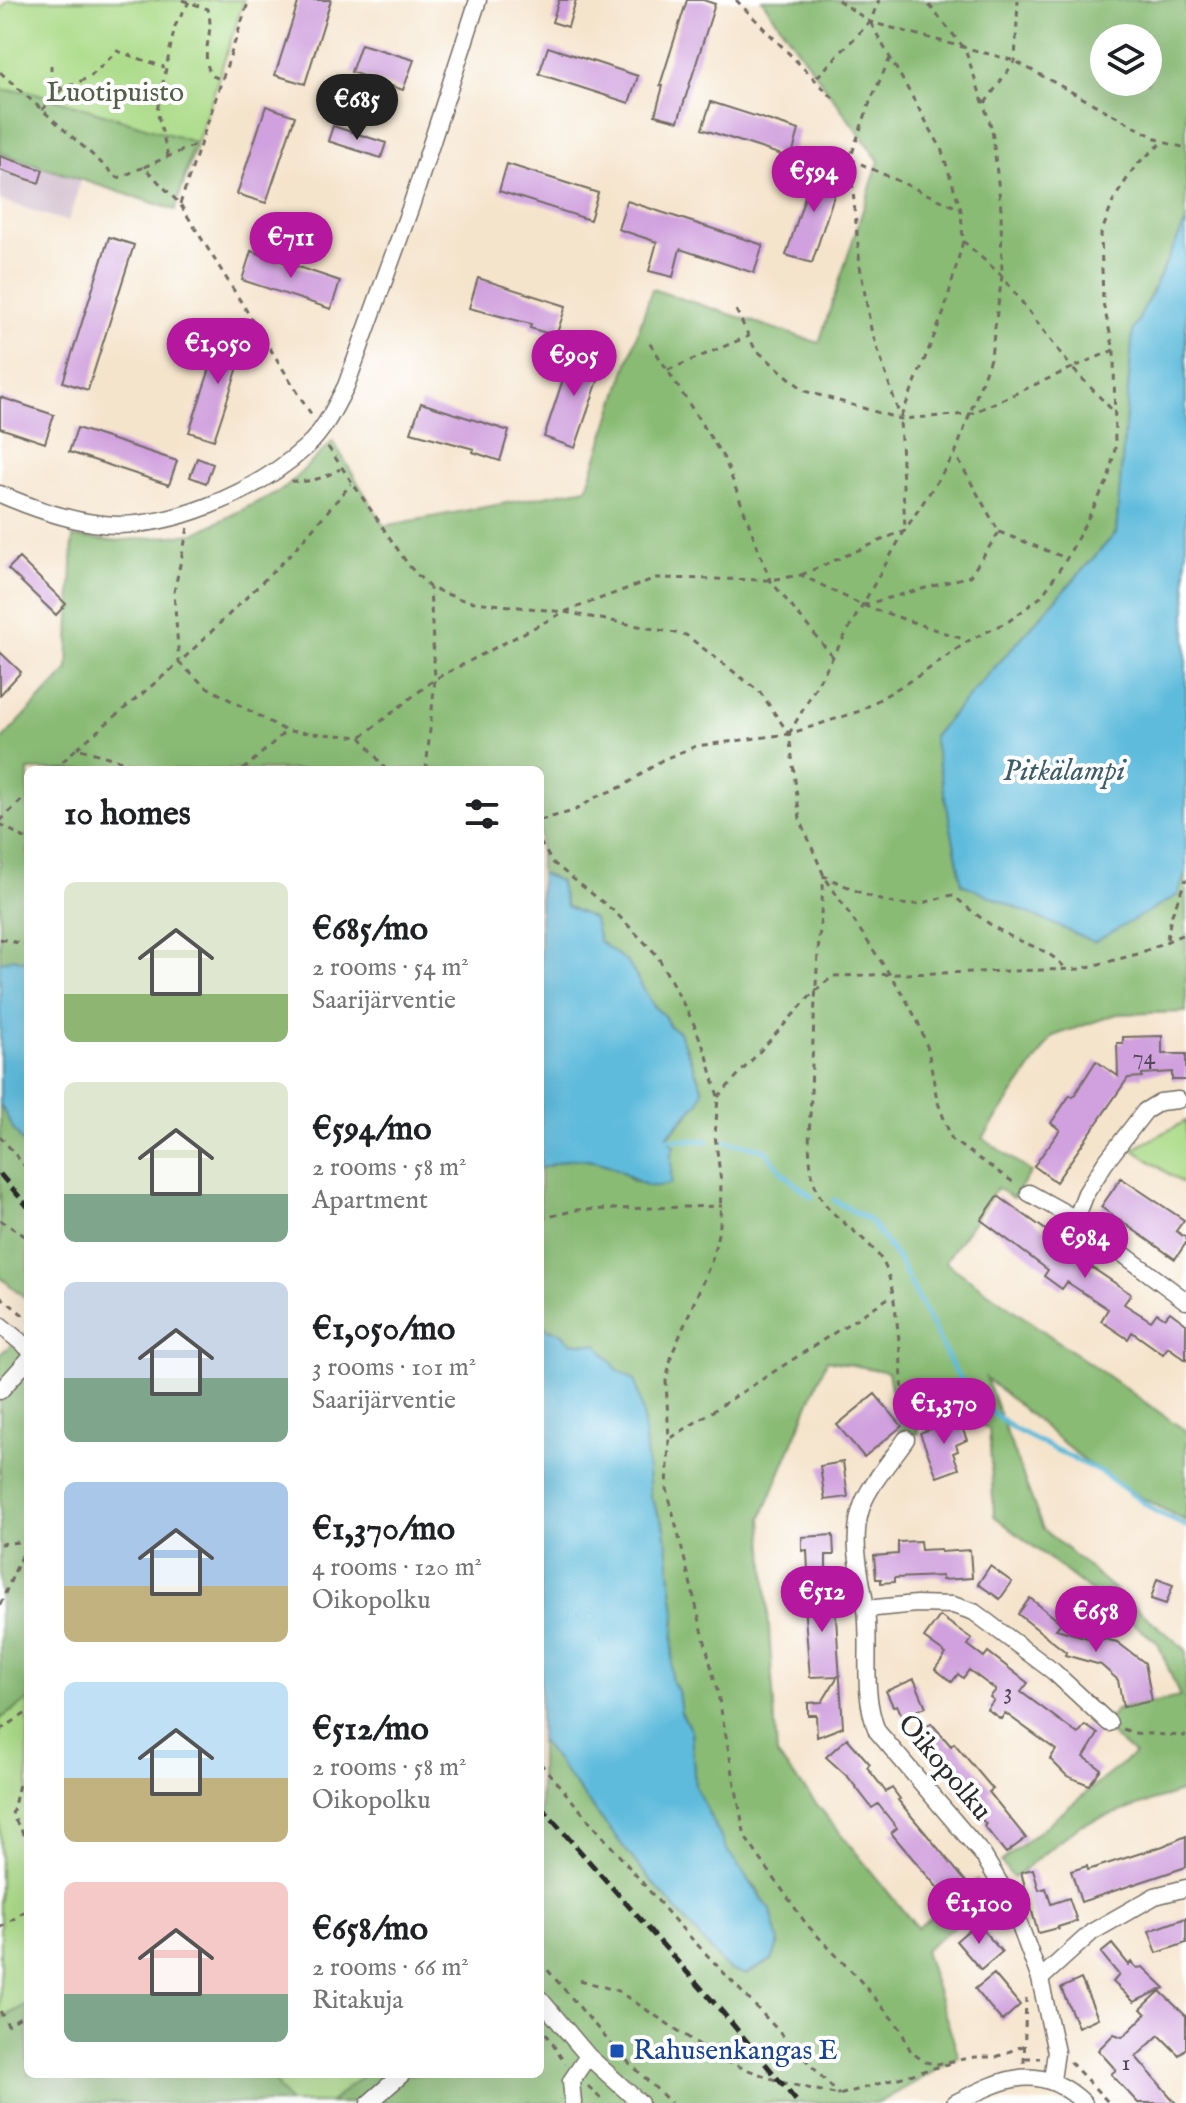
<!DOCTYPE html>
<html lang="en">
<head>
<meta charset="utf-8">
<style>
  :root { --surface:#fff; --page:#f2f2f2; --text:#202124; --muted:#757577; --accent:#b5179e }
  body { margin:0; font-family:"IM FELL English",serif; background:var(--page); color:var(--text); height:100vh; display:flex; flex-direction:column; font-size:30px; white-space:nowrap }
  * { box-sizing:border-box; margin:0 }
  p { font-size:26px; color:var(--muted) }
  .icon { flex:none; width:44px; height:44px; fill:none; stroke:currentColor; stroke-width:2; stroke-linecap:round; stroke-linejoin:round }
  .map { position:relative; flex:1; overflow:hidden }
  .drawer { position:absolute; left:24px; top:766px; width:520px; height:1312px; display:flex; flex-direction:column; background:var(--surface); border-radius:12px; box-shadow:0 8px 32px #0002 }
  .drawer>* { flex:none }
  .buttons { position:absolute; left:1090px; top:24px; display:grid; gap:16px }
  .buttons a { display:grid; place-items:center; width:72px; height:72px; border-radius:50%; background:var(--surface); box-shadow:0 8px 32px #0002; font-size:40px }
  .price { position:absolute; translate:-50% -68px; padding:0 18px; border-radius:28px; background:var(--accent); color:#fff; font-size:26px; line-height:52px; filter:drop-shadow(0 2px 4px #0008) }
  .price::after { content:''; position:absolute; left:50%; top:48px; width:24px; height:18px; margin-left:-12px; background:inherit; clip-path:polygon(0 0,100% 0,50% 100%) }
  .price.active { background:#222; color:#fff }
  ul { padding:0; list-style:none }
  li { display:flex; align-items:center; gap:24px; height:200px; padding:0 40px }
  li span { display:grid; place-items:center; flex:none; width:224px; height:160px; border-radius:12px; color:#555 }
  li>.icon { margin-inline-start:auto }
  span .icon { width:96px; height:96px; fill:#fffc; stroke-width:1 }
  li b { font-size:34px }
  h2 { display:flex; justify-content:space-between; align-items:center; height:96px; padding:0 40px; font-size:34px }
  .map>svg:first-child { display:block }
  .industrial { fill:#d1bdcc }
  .green { fill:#acdb89; stroke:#6c835a; stroke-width:2 }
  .forest { fill:#89bb75; stroke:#5a7350; stroke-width:2; fill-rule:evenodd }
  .water { fill:#5ebbdc; stroke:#447384; stroke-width:2 }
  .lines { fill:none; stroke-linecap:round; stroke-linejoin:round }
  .stream { stroke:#5ebbdc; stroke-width:5 }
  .building { fill:#d0a1de }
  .minor-casing { stroke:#726c63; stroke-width:19 }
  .path { stroke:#726c63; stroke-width:3; stroke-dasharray:6 6; stroke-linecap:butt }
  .minor { stroke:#fff; stroke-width:16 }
  .rail { stroke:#2b2b2b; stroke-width:5; stroke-dasharray:12 6; stroke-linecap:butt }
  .transit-dot { fill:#1a4fb4; stroke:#fff; stroke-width:3 }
  .labels { text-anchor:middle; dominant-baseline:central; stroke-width:8; stroke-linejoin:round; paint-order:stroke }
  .number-label { font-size:24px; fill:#544858 }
  .park-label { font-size:28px; fill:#526047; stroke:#fff }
  .street-label { font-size:28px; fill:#2b2b2b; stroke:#fff }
  .transit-label { font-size:28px; fill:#164399; stroke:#fff; text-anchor:start }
  .water-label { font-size:30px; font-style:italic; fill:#3d5d69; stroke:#fff }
</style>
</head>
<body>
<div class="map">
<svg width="1186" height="2103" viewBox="0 0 1186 2103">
  <rect width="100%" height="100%" fill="#fff"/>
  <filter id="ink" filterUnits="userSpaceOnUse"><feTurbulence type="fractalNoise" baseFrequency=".0125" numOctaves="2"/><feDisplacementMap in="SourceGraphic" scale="16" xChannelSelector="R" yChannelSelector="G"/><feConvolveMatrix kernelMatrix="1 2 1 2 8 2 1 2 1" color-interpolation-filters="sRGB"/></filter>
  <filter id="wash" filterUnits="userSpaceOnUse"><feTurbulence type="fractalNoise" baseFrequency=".006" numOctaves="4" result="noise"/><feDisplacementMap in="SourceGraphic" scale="32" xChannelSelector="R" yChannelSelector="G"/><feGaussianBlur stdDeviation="1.8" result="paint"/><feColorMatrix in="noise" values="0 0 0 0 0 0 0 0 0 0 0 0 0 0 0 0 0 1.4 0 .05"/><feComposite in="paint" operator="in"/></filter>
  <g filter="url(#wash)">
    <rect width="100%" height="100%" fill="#f5e4cc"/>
    <!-- industrial -->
    <path class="industrial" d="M0,153L81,179L68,222L0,200Z"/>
    <!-- green -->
    <path class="green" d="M8,0H244L175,210L0,153V11Z
      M1186,1121V1186L1133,1149Z
      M28,1700V2004L0,2019V1719Z
      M269,2074H365L329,2103H289Z"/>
    <!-- forest -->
    <path class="forest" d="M762,0H1186V222L1133,331L1116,533L933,736L1178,895L1186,871V1012L1117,1014L1053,1036L983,1138L1031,1172L1013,1198L997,1188L945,1262L1186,1431V1521L1140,1497L1086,1462L986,1378L1043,1529L1186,1650V1790L1080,1825L1013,1878L1001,1862L1134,1754L1102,1727L1116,1710L1180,1697L1158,1643L994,1516L989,1429L938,1402L917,1409L918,1434L900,1435L888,1372L827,1360L762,1517L777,1755L917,1928L977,1880L989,1898L924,1951L959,2057L879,2103H329L365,2074H540V1740L637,1864L729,1970L746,1974L772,1960L779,1942L760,1892L741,1872L727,1850L695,1786L691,1730L681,1713L678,1691L671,1679L675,1613L665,1529L650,1496L643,1415L635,1380L617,1369L598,1345L570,1342L560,1332L547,1329L540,1320V1168L573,1158L599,1162L620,1170L633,1181L659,1187L672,1168L665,1139L688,1115L703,1090L686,1047L647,996L628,963L599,941L594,919L566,906L559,881L540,873V770H28V962L13,958L0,962V742L68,670L73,537L114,541L194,534L285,488L333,441L384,526L587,488L652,289L819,343L879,161ZM1104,38H1148V82H1104Z
      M0,90L29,91L194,142L175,210L0,153Z
      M0,1104L13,1129L28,1149V1300L0,1277Z
      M28,1332V1700L0,1719V1354Z
      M28,2004V2074H269L289,2103H0V2019Z"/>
    <!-- water -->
    <path class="water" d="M1186,222V871L1178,895L1094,942L962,884L933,736L1116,533L1133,331Z
      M540,873L559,881L566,906L594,919L599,941L628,963L655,1008L664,1015L669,1026L679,1032L703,1090L699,1102L665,1138L674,1146L671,1154V1183C645,1192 640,1181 619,1170C607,1163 590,1160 577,1159C565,1158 552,1166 540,1168Z
      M13,958L28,962V1149L13,1129L0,1104V962Z
      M540,1320L547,1329L560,1332L570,1342L598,1345L617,1369L635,1380L643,1415L650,1496L665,1529L675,1613L671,1679L678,1691L681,1713L691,1730L695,1786L727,1850L771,1911L779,1942L772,1960L746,1974L729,1970L713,1953L637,1864L540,1740Z"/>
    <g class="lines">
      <!-- stream -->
      <path class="stream" d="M665,1139L708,1141
        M725,1141L764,1149L784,1174L812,1197
        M834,1200L870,1221L900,1262L953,1368L979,1403L1014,1429L1106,1475L1155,1511L1186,1526"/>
    </g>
    <g id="blocks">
      <!-- building -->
      <path class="building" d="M299,0H331L305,84L275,75Z
        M559,0H576L568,27L552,22Z
        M687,0H703L715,4L678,121L655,115L663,86L660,85Z
        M361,44L414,60L403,90L351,72Z
        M548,47L638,76L629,103L539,74Z
        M711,102L799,130L791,158L702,129Z
        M266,106L295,116L266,203L237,194Z
        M333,126L386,143L381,158L328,141Z
        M0,156L43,170L39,183L0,170Z
        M507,164L598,193L590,220L499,191Z
        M815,166L841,174L812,263L786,255Z
        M627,201L763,245L754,273L680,249L673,277L649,271L657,242L618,229Z
        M109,237L134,245L88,390L63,382Z
        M251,251L340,281L331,309L242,280Z
        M478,278L566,306L556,336L530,328L531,324L469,308Z
        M222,332L247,340L214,440L189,432Z
        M573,349L605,360L575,448L544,437Z
        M0,397L54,415L45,443L0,428Z
        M421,403L509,431L500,461L473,452L474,449L411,432Z
        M77,428L177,461L169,485L69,452Z
        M197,458L213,464L206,483L190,477Z
        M19,558L66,604L56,615L8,569Z
        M0,652L21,672L0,695Z
        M1162,1036V1054H1186V1080H1172V1072L1142,1074V1077L1128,1078L1056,1182L1034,1166L1060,1130L1051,1123L1070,1095L1073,1097L1096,1061L1118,1076L1117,1043H1123V1037Z
        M1121,1178L1184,1220L1176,1231L1186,1238V1243L1175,1259L1101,1207Z
        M998,1196L1047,1231L1044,1235L1131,1294L1124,1304L1151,1321L1157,1313L1165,1318L1170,1312L1186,1324V1360L1168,1347L1163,1354L1132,1332L1128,1339L1101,1321L1108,1309L1067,1282L1062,1289L1044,1276L1048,1270L981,1220Z
        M875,1394L902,1426L864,1457L837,1425Z
        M958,1418L967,1440L956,1445L958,1451L953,1453L959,1469L937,1477L920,1433Z
        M843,1462L848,1497L825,1500L820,1466Z
        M833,1535L834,1555H826V1575L828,1602H835L843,1727L817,1737L816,1715H808V1703L822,1702L838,1676L810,1677L803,1592H809L807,1550L802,1551V1537Z
        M920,1541L921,1550L941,1549V1552L970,1550L972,1578L942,1580V1576L894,1578V1582L881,1583V1579H876L874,1556L898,1554V1542Z
        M990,1566L1012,1582L1000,1599L978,1584Z
        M1157,1579L1173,1585L1166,1604L1151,1599Z
        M1030,1598L1061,1623L1056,1629L1095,1640L1096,1637L1117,1642L1145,1663L1152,1701L1123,1707L1118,1680L1101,1665L1065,1655L1066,1652L1018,1614Z
        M940,1616L972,1639L968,1645L984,1657L988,1652L1028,1683L1021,1692L1078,1734L1085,1725L1098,1734L1084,1757L1101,1769L1089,1785L1067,1776L1050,1759L1056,1750L1005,1713L1001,1719L987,1709L994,1700L990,1697L996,1690L969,1670L963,1678L958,1674L952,1682L935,1669L946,1654L924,1638Z
        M914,1679L926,1707L902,1716L897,1705L893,1706L886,1691Z
        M931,1723L951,1746L954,1743L993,1789L989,1792L1026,1838L1006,1853L984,1826L986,1824L953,1787L956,1784L914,1738Z
        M847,1738L870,1764L867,1767L886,1792L892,1788L900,1799L898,1800L967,1883L948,1900L891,1833L897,1828L878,1804L872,1808L848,1777L826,1757Z
        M1186,1836V1867L1081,1902L1071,1871L1087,1866L1088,1870L1163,1846Z
        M1033,1869L1039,1890L1046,1888L1051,1904L1069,1898L1077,1921L1058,1927L1059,1930L1057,1928L1038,1933L1021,1872Z
        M1186,1918V1943L1157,1953L1149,1931Z
        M977,1923L1002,1952L981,1970L956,1941Z
        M1112,1944L1129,1965L1131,1962L1137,1968L1143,1967L1165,1988L1134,2002L1113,1982L1119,1975L1101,1953Z
        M994,1974L1020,2005L1002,2021L975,1989Z
        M1081,1979L1098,2018L1078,2027L1061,1988Z
        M1160,1991L1186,2016V2048L1179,2055L1159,2035L1136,2057L1176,2103H1138L1111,2074L1116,2070L1098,2050L1114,2034L1122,2037L1126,2034L1146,2014L1141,2009Z"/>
    </g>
  </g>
  <g filter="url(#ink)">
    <use href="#blocks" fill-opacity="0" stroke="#726c63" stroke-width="2"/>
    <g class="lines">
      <defs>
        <path id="minor" d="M0,494C30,507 60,518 93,523C164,534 255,493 306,447C324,431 335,407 346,386L411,206L478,0
          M1029,1193L1076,1219L1186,1301
          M1076,1219L1086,1193L1105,1163L1145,1111L1160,1102L1178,1100
          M0,1325L28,1348
          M0,1391L28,1360
          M906,1439C893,1458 869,1485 862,1506C850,1540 861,1575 866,1609C871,1650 861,1691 877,1731L983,1855L999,1882L1018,1921L1040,1979L1056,2052L1052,2080
          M866,1609L916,1604L953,1605L974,1612L1054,1672L1109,1723
          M1040,1979L1092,1932L1155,1896L1186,1888
          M540,1999L588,2056L640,2103
          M369,2103L402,2074
          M573,2103L571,2081L588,2056
          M955,2103C1003,2079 1039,2060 1084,2103"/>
      </defs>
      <!-- minor casing -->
      <use href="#minor" class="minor-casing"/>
      <!-- path -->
      <path class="path" d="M182,0L208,9C215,37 199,50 211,75L222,80
        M736,0L836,101
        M838,0L870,22L1015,61L1163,142L1186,148
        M890,58L870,102L850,159L860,266L871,329L900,417
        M51,65V78L62,89
        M0,72L118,178L144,167L180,204L311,414
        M817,77L870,22L879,0
        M985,103L1015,61L1018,0
        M42,110L62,89L90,77L117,51L164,67
        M168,156L157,111L175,26L189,2
        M850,159L960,209
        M144,167L200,143
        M180,204L249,0
        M736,310L755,349L805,391L900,419L970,414L1072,368L1002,276L963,241
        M650,343L725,460L770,580L833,657
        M1114,350L1072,368L1116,414
        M668,370L749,336
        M328,447L409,566L430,588L466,601L564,612L686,635L760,692L789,734L800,819L824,876L904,996L918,1022L928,1049L937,1100L952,1140L1016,1184
        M291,481C310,483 324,478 340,469
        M188,528L174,592L179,663L289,556L351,484
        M999,532L1066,558
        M801,575L905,530L955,454L991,356L1002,276L1001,209L992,129L965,49L925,0
        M863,605L970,576L999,532L955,454
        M789,734L905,530L900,419L944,312L963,241L961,210L941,148L870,22
        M361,737L386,770
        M77,748L179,663L205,686L286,731L361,737L435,679L564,612L656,578L770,580L801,575L862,605L966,640
        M54,770L77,748L153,770
        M243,770L286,731
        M426,770L435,679L430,588
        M540,820L574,811L598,796L624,786L662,760L696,746L789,734L860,711L923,673L968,641L1009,621L1042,596L1067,558L1108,480L1115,449L1114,350L1103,303L1101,234L1114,199L1136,165L1163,142
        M0,821L28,794
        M0,824L28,840
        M540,842L552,862L615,912L657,955L693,1022L707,1056L718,1097L715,1135L721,1182L720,1225L712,1260L672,1354L666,1381L669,1439L667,1489L718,1694L745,1837L807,1925L858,1978L900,2028L911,2052L925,2062L936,2064L975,2057H996L1025,2045
        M0,939L28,945
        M1167,939L1171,917L1186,879
        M718,1097L814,992L833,976L1080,969L1138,954L1186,933
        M0,1136L28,1170
        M540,1219L576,1210L722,1206
        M0,1220L28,1238
        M0,1296L28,1319
        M905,1424C902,1388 899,1289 883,1262C865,1232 826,1219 815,1185C806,1157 810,1123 811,1094C813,1021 818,949 824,876C854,889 888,910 922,903C932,901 942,897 953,895C971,911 991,927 1014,938C1037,949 1048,949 1067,970
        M671,1438L893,1295
        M0,1544L28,1541
        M0,1605L28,1541
        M1123,1729L1133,1733L1186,1736
        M0,1730L28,1712
        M540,1763L676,1922L839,2095
        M28,1778L19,1784L12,1815L28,1841
        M0,1928L28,1909
        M540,1961L617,2051L671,2103
        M580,1980L618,1991L724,2061L781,2082L839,2095L955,2062
        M0,2011L8,2025L28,2012
        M546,2033L565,2064
        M1025,2058H1040
        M1070,2062L1109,2103
        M1024,2063L1026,1998
        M588,2086L605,2103"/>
      <!-- minor -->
      <use href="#minor" class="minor"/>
      <!-- rail -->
      <path class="rail" d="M0,1174L28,1207
        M540,1806L724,2014L798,2103"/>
    </g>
  </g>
  <!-- markers -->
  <rect class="transit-dot" x="609" y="2043" width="16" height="16" rx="4"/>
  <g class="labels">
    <!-- number labels -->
    <g class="number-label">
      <text x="1144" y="1057">74</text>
      <text x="1008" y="1692">3</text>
      <text x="1126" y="2063">1</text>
    </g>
    <!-- park labels -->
    <g class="park-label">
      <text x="115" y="93">Luotipuisto</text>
    </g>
    <!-- street labels -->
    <g class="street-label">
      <text transform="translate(944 1768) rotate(50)">Oikopolku</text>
    </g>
    <!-- transit labels -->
    <g class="transit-label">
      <text x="633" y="2051">Rahusenkangas E</text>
    </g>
    <!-- water labels -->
    <g class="water-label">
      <text x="1064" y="772">Pitkälampi</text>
    </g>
  </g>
</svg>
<div class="buttons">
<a><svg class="icon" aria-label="layers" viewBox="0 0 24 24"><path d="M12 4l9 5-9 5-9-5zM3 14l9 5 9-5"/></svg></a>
</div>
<b class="price active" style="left:357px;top:142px">€685</b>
<b class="price" style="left:814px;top:214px">€594</b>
<b class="price" style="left:291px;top:280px">€711</b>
<b class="price" style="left:218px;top:386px">€1,050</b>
<b class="price" style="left:574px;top:398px">€905</b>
<b class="price" style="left:1085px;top:1280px">€984</b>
<b class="price" style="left:944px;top:1446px">€1,370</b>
<b class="price" style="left:822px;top:1634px">€512</b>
<b class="price" style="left:1096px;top:1654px">€658</b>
<b class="price" style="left:979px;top:1946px">€1,100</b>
<section class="drawer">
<h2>10 homes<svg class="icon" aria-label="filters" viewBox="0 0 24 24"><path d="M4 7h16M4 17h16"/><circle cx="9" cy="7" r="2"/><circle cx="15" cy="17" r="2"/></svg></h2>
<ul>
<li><span style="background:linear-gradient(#dfe7d0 70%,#8fb573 0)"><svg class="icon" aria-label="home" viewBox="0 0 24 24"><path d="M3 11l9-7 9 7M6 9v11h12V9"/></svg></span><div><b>€685/mo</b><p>2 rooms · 54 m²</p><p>Saarijärventie</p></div></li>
<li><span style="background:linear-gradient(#dfe7d0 70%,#7fa58c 0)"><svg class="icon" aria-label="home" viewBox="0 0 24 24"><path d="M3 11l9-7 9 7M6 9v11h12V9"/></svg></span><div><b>€594/mo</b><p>2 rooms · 58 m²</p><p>Apartment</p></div></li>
<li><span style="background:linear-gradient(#c9d6e8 60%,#7fa58c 0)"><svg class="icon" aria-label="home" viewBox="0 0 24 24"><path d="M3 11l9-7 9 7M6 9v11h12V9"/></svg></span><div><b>€1,050/mo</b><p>3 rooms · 101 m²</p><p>Saarijärventie</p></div></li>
<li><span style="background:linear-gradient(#a9c7e8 65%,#c2b280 0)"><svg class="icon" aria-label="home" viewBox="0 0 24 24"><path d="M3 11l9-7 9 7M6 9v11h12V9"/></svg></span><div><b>€1,370/mo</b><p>4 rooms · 120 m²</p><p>Oikopolku</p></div></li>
<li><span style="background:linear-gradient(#bfe0f5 60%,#c2b280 0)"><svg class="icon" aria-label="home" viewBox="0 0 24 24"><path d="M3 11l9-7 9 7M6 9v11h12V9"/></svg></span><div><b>€512/mo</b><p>2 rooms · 58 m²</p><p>Oikopolku</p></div></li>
<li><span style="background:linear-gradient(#f6c9c9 70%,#7fa58c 0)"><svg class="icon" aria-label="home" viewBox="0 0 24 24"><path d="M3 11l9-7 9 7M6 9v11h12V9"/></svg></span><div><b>€658/mo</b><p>2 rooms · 66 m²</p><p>Ritakuja</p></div></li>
</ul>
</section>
</div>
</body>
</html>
